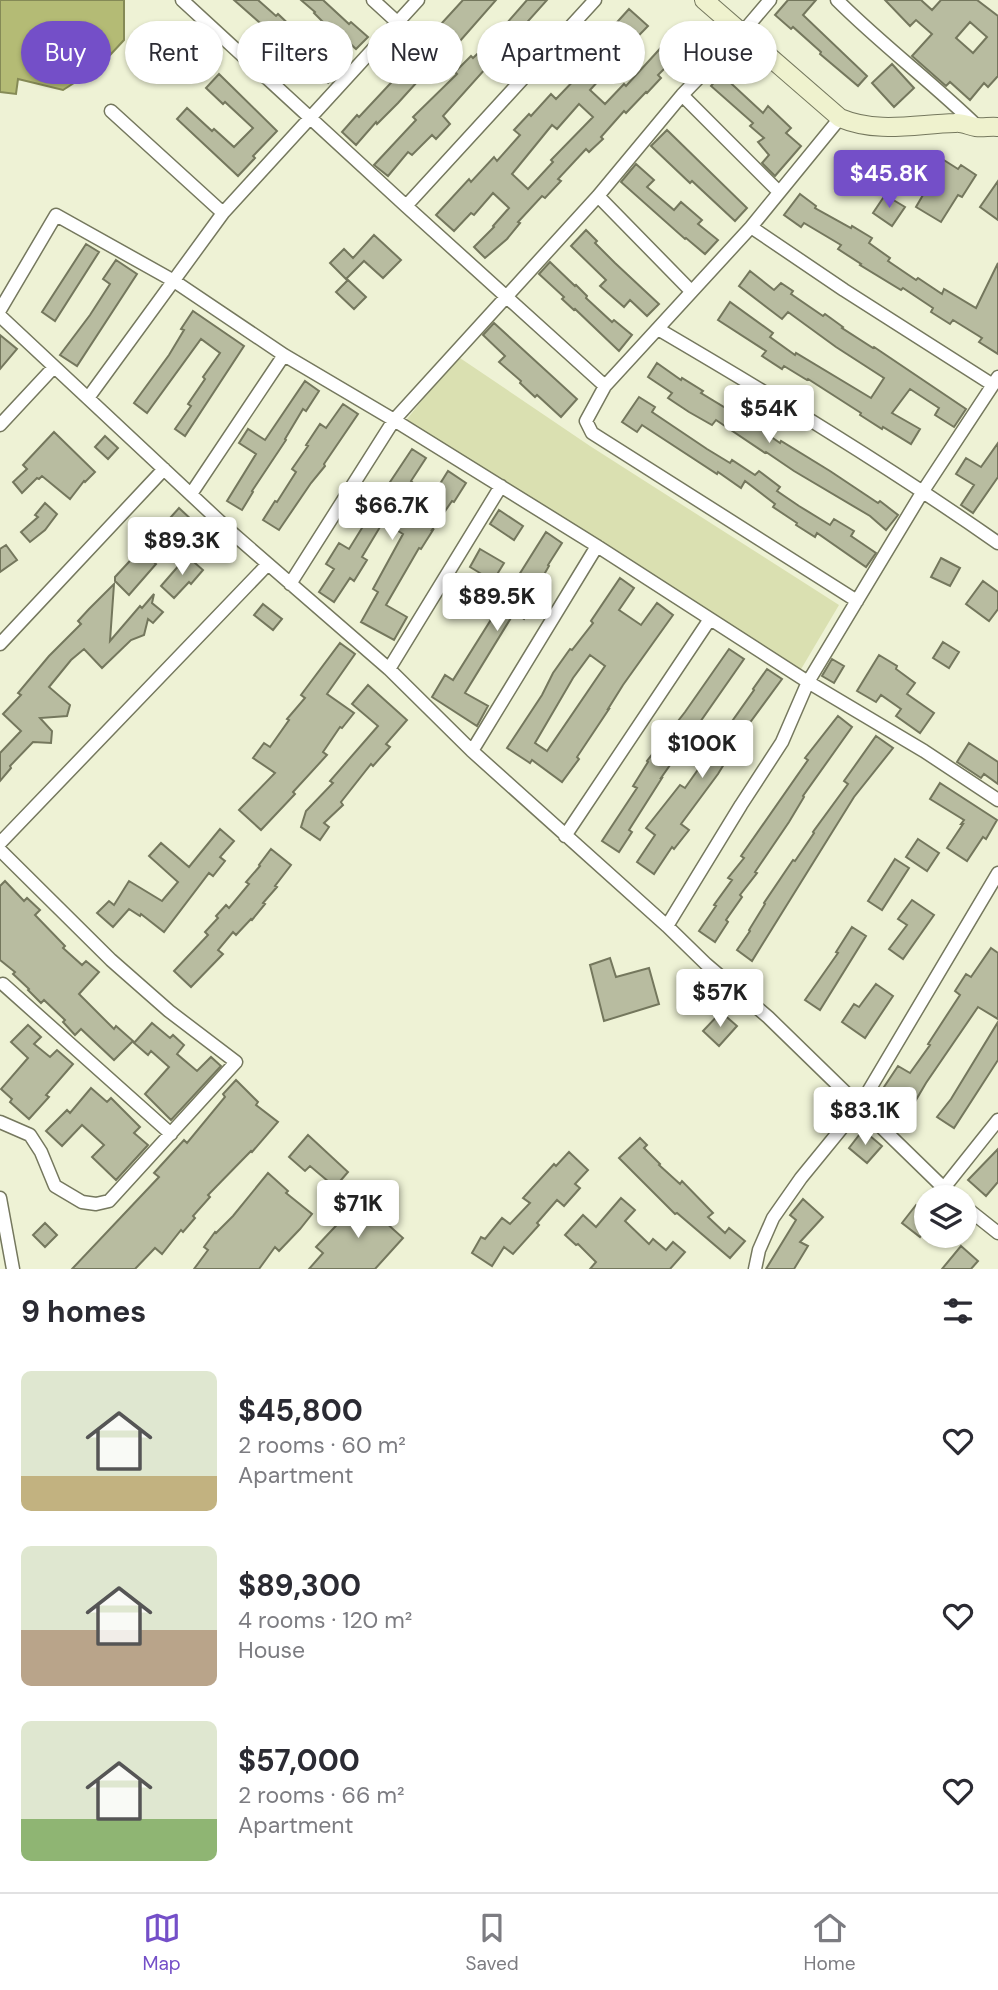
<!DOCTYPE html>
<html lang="en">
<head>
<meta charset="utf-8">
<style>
  :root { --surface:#fff; --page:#f7f7f7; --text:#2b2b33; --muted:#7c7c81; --line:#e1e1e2; --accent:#744fc8 }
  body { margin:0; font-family:"DM Sans",sans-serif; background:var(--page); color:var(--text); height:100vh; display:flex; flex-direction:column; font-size:26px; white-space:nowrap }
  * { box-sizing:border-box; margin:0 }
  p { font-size:23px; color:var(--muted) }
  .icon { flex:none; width:38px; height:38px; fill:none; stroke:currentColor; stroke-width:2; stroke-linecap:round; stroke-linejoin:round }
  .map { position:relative; height:1269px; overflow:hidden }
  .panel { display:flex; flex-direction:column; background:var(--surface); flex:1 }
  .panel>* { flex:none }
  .guide { position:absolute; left:21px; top:21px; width:957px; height:63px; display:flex; gap:14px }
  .fabs { position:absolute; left:914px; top:1185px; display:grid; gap:14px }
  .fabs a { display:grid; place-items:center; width:63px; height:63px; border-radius:50%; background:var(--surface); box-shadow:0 2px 5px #0004; font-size:35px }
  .price { position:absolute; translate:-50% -60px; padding:0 16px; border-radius:7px; background:#fff; color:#222; font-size:23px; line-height:46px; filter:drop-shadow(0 2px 4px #0008) }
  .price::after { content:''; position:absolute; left:50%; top:42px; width:21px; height:16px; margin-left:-10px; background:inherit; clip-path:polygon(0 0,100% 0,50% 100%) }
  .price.current { background:var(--accent); color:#fff }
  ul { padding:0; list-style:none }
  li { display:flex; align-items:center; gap:21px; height:175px; padding:0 21px }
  li span { display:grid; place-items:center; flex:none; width:196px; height:140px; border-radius:10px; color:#555 }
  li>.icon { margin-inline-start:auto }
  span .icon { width:84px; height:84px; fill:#fffc; stroke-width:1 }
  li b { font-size:30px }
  h2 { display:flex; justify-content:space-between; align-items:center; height:84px; padding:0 21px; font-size:30px }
  .chip { padding:0 24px; border-radius:32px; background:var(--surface); box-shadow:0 2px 5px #0004; font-size:24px; line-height:63px }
  .chip.current { background:var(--accent); color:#fff }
  .tabs { display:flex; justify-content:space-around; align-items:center; height:98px; border-top:2px solid var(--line); background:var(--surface); font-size:19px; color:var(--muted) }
  .tabs a { display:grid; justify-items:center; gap:4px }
  .tabs .current { color:var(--accent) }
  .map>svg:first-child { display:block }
  .green { fill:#dae0b1 }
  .water { fill:#b4bb75; stroke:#858a56; stroke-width:2 }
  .building { fill:#b8bca0; stroke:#74775d; stroke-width:2; fill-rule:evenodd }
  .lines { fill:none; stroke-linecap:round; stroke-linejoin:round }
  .street-casing { stroke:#75785e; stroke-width:15 }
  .secondary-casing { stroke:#75785e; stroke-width:20 }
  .street { stroke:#fff; stroke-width:12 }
  .secondary { stroke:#eff2ce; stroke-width:18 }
</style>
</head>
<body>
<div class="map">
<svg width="998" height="1269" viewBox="0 0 998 1269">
  <rect width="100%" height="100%" fill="#eef2d5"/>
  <!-- green -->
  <path class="green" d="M457,356L590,446L839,605L797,676L400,428Z"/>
  <!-- water -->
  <path class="water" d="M0,0H124V40L99,67L63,90L18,79L16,94L0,92Z"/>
  <!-- building -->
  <path class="building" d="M234,0H258L276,16L278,14L321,55L327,48L345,66L328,83Z
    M301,0H323L349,24L351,22L368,37L356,49L334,29L332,31L314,13L315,12Z
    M463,0H496L460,41L457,38L398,103L377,124L376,122L356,145L342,132L357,115L359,117L403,70L402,69L421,49L420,47Z
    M527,0H547L443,116L450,124L436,139L432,135L412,155L408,152L388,176L374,165L416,120L413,117L457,74L455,72L471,56L473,58L492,40Z
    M788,0H816L803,15L867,76L858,86L820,54L821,52L793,27L791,29L775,15Z
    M885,0H921L932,10L941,0H977L998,16V76L988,87L984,83L970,100L950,82L946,86L912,56L932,34L916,20L910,26ZM970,22L987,37L973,53L956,38Z
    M629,9L648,26L611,64L613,65L590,90L605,104L624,84L626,86L667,41L680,53L658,75L661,78L647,93L646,92L626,113L624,111L601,137L603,139L589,152L586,149L558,179L561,181L545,198L542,196L518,222L520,223L507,239L485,258L474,247L494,227L493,226L509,208L493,193L474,215L471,213L454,231L436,215L469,179L471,182L494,157L497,161L520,135L514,130L529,114L531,116L551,94L556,99L581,73L572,65L590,45L592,46L610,30ZM579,104L593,117L551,160L553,162L528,189L512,174L552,125L557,129Z
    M892,64L914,88L894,107L872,83Z
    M219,74L277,131L253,156L255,158L238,176L177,119L187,108L212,131L214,129L234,147L253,128L225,102L223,104L206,88Z
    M721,74L763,113L768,106L791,128L786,133L801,146L775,176L762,163L769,155L758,142L764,138L750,126L753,123L711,86Z
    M667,130L747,208L735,221L692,181L690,183L651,146Z
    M939,157L958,169L961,165L976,175L962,197L958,195L941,222L916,207L934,176L929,173Z
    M636,164L654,180L647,187L674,210L681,202L702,220L698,224L718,240L705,254L686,238L685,239L621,182Z
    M998,181V220L980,207Z
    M800,194L816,206L815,208L851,228L852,226L872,238L869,243L890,258L888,261L916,280L918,278L942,294L944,289L976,308L998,263V354L979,342L982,338L953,320L950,324L931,312L933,308L903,288L901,290L860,265L861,264L838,249L841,245L804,223L801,227L784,215Z
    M885,195L905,207L892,226L873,213Z
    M586,230L597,241L595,243L615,263L659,304L647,316L630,300L624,307L600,286L606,280L571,246Z
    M374,235L401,260L383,278L364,261L346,279L330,263L344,249L353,258Z
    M86,244L99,252L55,321L42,312Z
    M116,260L137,274L77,366L60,355L90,315L110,284L103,279Z
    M550,262L575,286L576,285L587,296L586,298L612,322L614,320L632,335L619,351L575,309L574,310L562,299L564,297L539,274Z
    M750,271L774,290L781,283L793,291L791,294L823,316L825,314L843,327L842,328L873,348L874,347L966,409L954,427L935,415L939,408L910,389L892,413L920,429L911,444L883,427L882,429L860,415L861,413L808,379L807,380L784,366L782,369L762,356L766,351L718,320L730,302L773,333L770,337L795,355L796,353L871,398L884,378L836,347L788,312L782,319L739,286Z
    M348,280L366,297L354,309L336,292Z
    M193,311L244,346L185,436L175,429L191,406L188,404L205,379L203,377L220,353L201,339L147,413L134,403L169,355L184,330L181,329Z
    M494,323L577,399L561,417L537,395L535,397L520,383L521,381L499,362L505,356L483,335Z
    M0,335L17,349L0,369Z
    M657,363L681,380L682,378L703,391L701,393L729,410L730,408L780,443L781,441L830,471L878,503L880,501L898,515L886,530L870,516L794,471L766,452L765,453L716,420L712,425L689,412L668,398L672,393L648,377Z
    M305,381L319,391L306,411L303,409L285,439L286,440L252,491L253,492L242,510L227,501L256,454L239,443L248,429L265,440Z
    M639,397L655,407L652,412L707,449L730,463L732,460L755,475L759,471L780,487L777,491L799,506L830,525L834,519L854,531L851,536L876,553L866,567L817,533L815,537L796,525L797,523L773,507L775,504L745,481L741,488L718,472L717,474L642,425L637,432L622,422Z
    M343,404L358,414L324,464L325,466L311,483L279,530L263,520L275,501L277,502L296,472L292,469L308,446L306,445L320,424L326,428Z
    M54,432L95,472L85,482L84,481L70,499L42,476L39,479L37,478L22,493L13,482L27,469L23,465Z
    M105,436L118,448L108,459L95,447Z
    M998,443V477L973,513L961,505L974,485L956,474L966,458L981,467Z
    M412,449L426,458L411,481L413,483L398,507L414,516L430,493L433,495L448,471L466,483L454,502L452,501L432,530H433L421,549L419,548L386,605L407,617L394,640L361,622L378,592L373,589L403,534L383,522L362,557L367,560L354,581L350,578L334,602L319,592L334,569L326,564L339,543L349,549L370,515L367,513L377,495L380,497Z
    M45,503L57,514L45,530L30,542L21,532L38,517L35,515Z
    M179,508L194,522L168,549L153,537Z
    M499,510L523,526L514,540L490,524Z
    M211,531L223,540L219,553L192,554Z
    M546,532L562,543L548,565L549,566L534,592L539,595L524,619L514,613L465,693L488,706L477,726L432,697L445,675L453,680Z
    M6,545L17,560L0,572V549Z
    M480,549L504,563L493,581L470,567Z
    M140,550L156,564L129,595L115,581V577Z
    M187,556L203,570L191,584L189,582L174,598L161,586Z
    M941,558L960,568L950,586L931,577Z
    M620,578L634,588L619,610L641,625L657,603L673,615L623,685L608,709H609L577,757L579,759L562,782L532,760L530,763L507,748L542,695L553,673L570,649L572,650L593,623L591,621ZM590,655L605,666L547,751L535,743L573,678Z
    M983,581L998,592V609L989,621L966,604Z
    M114,584L110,641L140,606L142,608L154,594L152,603L163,612L153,623L148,619L144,635L131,640L102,668L84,649L71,660L49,687L70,705L67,716L40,718L52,731L51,743L33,742L10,766L11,768L0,781V753L21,731L3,714L21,695L18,693L49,656L81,624L78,621L89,609Z
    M263,604L282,619L273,630L254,615Z
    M943,642L959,652L949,668L933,658Z
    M340,643L355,654L327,694L354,713L342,728L340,727L323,752L327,755L293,792L295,794L261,830L239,810L275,773L253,758L264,743L270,747L289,720L287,719L305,698L301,695Z
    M729,649L744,659L661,778H662L629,830L632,832L619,852L602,841L637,788L633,786L648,762L647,761L685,712Z
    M879,655L897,666L896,669L915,683L907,694L934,713L920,733L896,716L901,709L881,695L876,702L857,691Z
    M832,659L844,666L834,683L822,676Z
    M767,669L782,679L746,728L718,774L681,824L689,830L674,849L672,847L654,874L637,862L655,835L646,828L680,785L685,788L754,690L753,689Z
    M368,685L407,720L386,744L390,747L373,766L371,764L341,802L343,805L324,823L329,827L320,840L301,827L306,811L333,783L330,781L378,726L352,704Z
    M838,716L852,727L803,796L804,797L789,822L755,872L757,873L740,895L742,897L726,920L728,922L715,942L699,931L716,906L714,905L732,880L728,878L744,858L741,856L808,760L805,758Z
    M876,736L893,748L854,797L752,961L737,950L750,931L749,930L765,904L764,903L793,860L795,861L814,833L813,832L848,784L844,781Z
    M969,743L998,762V784L984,774L981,778L957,762Z
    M940,783L997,820L986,839L983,837L967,861L947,848L963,824H961L964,820L930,799Z
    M220,829L234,841L220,857L225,861L213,876L209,873L164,932L141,914L140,916L129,909L113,927L97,913L109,901L114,905L129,881L162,901L178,882L149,856L161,843L189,867Z
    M918,839L939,853L927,871L906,857Z
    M271,849L291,865L275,886L277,887L263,903L265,904L252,920L251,919L236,935L233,932L218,950L223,954L191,987L174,971L208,935L205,932L218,918L216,916L226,905L229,908L249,884L246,882L260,866L259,865Z
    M895,859L909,868L882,910L868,901Z
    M5,881L24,901L27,898L40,910L35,915L65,946L63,948L82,965L86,961L99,972L79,994L114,1029L116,1026L133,1041L114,1060L81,1029L75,1035L63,1022L65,1020L44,1000L41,1003L28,990L29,989L13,974L15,972L0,960V886Z
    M912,900L934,915L903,959L889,949L907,925L898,919Z
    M852,927L866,936L820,1010L805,1000L838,953L836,952Z
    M991,948L998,953V1019L978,1007L926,1083L913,1105L884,1087L898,1066L910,1073L930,1045L928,1044L960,995L955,991L966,974L971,977Z
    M610,958L616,977L649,968L659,1004L604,1021L590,965Z
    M876,984L893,996L865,1038L842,1022L854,1004L859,1007Z
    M721,1012L737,1026L719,1046L703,1031Z
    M998,1022V1060L954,1128L937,1117L951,1099Z
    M152,1023L170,1038L173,1035L184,1045L177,1054L197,1071L211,1057L221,1066L171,1120L145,1094L169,1067L151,1051L148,1055L134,1043Z
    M28,1025L41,1037L34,1044L50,1057L57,1050L73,1064L46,1095L49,1097L29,1119L10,1102L12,1099L1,1089L28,1058L11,1042Z
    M236,1080L258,1102L256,1105L278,1122L252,1152L251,1151L208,1195L210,1197L193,1216L195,1218L183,1232L181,1230L162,1254L155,1248L135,1269H72L159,1177L154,1173L184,1140L187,1143L225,1097L223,1094Z
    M91,1088L107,1102L111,1098L140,1127L134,1133L148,1145L116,1180L92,1157L104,1145L82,1125L62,1146L46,1131L67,1110L70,1113Z
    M863,1130L882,1146L867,1163L849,1148Z
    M308,1135L348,1172L335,1187L310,1166L305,1171L289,1157Z
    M640,1138L647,1145L644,1148L660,1164L659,1165L680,1184L682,1181L713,1213L708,1217L725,1233L729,1228L745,1241L730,1258L677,1213L675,1214L619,1158Z
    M998,1149V1182L986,1196L968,1180Z
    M569,1152L588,1170L575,1184L580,1188L564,1206L557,1200L537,1223L539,1225L513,1254L504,1247L492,1266L472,1253L481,1237L485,1239L502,1218L510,1224L530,1203L523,1198L554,1164L556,1166Z
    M268,1173L288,1191L286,1193L312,1214L300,1229L279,1251L275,1247L259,1269H194L208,1250L204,1247L215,1232L216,1233L233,1216Z
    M364,1196L387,1218L384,1221L403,1238L375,1269H309L323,1253L316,1247Z
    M621,1198L635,1210L625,1221L649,1244L653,1239L666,1250L673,1242L685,1252L670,1269H590L596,1262L578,1244L576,1245L565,1235L583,1215L596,1227Z
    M803,1199L823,1217L800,1242L808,1246L794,1269H766L796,1220L790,1215Z
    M916,1205L926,1212V1229L920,1237L902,1223Z
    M45,1223L57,1235L45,1247L33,1235Z
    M961,1246L978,1261L971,1269H942Z"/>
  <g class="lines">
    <defs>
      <path id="street" d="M182,0L406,206L605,386
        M373,0L397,22
        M837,0C882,45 933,83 978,127
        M682,95L779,192
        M111,111L223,213
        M840,118L751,227L605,386L586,421L592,433L857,601
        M598,196L691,291
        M406,206L595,0
        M751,227L844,290L993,385
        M0,310L56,215L174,281L284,355L394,420L597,546L808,682L924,751L998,800
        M0,316L230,531L389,669L472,751L667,926L706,964L768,1017L953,1197
        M658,329C774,397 888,466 998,543
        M88,398L223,213L418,0
        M0,425L54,367
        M191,494L284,355
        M290,584L394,420L598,196L682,95L742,33L770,0
        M0,644L164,469
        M389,669L501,486
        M472,751L597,546
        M565,836L710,619
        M0,843L268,564
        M0,850L111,960L169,1011L236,1062L109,1201L96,1204L82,1202L55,1186L41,1152L30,1135L0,1122
        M667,926L741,805L782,742L808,682L923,491L998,377
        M3,984L171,1134
        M943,1189L998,1120
        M0,1198L13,1269
        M964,1206L998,1233
        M755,1269L759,1250L773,1218L801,1178L859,1107L998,873"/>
      <path id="secondary" d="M704,0L840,118C878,134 916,124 955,123C962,122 969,126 976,127C983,128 991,126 998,127"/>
    </defs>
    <!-- street casing -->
    <use href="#street" class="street-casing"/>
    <!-- secondary casing -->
    <use href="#secondary" class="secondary-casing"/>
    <!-- street -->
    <use href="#street" class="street"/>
    <!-- secondary -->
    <use href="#secondary" class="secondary"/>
  </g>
</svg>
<div class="fabs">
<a><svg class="icon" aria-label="layers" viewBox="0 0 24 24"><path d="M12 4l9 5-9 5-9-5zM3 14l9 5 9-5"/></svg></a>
</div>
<b class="price current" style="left:889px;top:210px">$45.8K</b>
<b class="price" style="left:769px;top:445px">$54K</b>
<b class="price" style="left:392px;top:542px">$66.7K</b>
<b class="price" style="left:182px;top:577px">$89.3K</b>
<b class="price" style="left:497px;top:633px">$89.5K</b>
<b class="price" style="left:702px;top:780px">$100K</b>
<b class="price" style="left:720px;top:1029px">$57K</b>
<b class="price" style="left:865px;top:1147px">$83.1K</b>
<b class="price" style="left:358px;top:1240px">$71K</b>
<div class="guide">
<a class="chip current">Buy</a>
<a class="chip">Rent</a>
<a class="chip">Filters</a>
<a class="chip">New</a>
<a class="chip">Apartment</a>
<a class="chip">House</a>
</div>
</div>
<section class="panel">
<h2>9 homes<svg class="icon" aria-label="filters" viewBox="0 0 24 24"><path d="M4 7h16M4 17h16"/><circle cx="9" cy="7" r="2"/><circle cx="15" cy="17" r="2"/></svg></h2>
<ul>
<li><span style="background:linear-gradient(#dfe7d0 75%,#c2b280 0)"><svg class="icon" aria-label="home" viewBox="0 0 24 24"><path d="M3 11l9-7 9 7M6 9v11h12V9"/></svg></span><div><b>$45,800</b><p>2 rooms · 60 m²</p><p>Apartment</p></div><svg class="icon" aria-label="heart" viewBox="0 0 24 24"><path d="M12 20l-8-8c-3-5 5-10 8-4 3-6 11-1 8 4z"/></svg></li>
<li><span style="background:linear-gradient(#dfe7d0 60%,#b9a48a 0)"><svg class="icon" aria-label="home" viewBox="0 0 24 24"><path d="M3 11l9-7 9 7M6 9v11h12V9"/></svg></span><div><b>$89,300</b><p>4 rooms · 120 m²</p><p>House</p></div><svg class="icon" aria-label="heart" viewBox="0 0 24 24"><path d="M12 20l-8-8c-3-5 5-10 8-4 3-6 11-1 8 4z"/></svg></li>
<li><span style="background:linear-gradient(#dfe7d0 70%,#8fb573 0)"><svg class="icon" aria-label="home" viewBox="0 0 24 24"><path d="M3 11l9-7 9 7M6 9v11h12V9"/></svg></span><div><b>$57,000</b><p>2 rooms · 66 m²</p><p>Apartment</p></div><svg class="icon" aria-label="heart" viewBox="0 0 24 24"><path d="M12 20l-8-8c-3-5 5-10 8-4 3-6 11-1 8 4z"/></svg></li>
</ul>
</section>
<nav class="tabs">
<a class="current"><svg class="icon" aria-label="map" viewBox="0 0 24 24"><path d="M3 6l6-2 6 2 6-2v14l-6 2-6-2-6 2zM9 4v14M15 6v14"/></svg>Map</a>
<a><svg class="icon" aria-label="saved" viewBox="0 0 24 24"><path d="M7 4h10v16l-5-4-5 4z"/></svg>Saved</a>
<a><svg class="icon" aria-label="home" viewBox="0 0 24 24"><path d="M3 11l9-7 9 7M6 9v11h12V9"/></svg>Home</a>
</nav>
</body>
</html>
